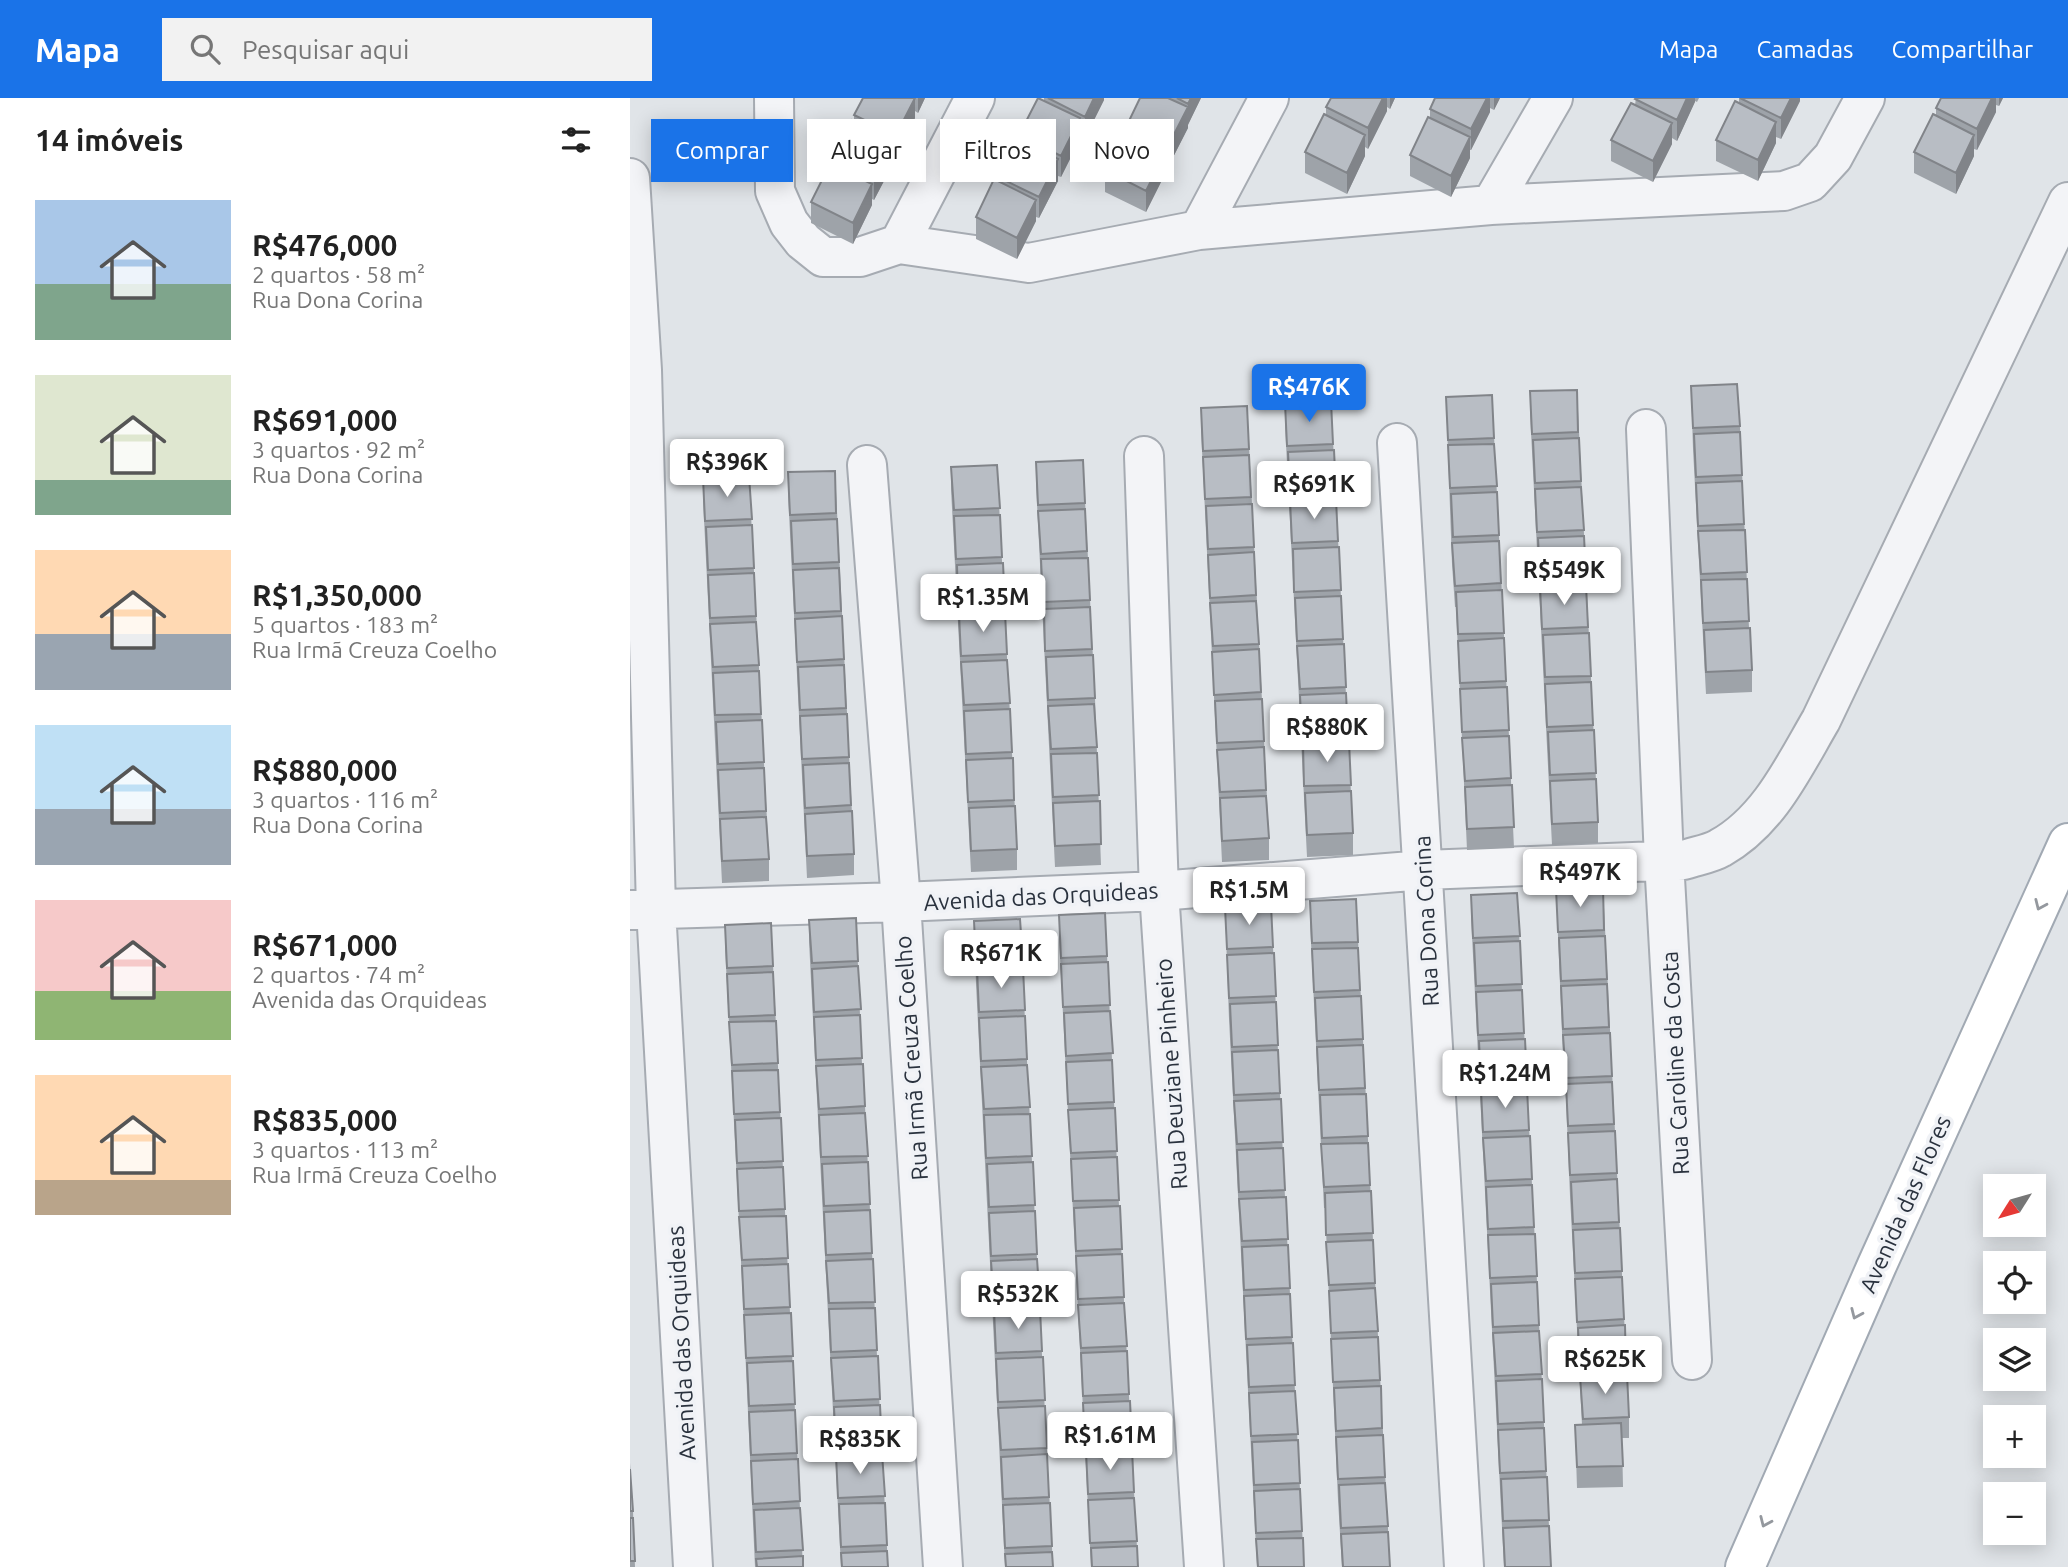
<!DOCTYPE html>
<html lang="pt">
<head>
<meta charset="utf-8">
<style>
  :root { --surface:#fff; --page:#f2f2f2; --text:#222; --muted:#767676; --accent:#1a73e8 }
  body { margin:0; font-family:Ubuntu,sans-serif; background:var(--page); color:var(--text); height:100vh; display:flex; flex-direction:column; font-size:26px; white-space:nowrap }
  * { box-sizing:border-box; margin:0 }
  p { font-size:23px; color:var(--muted) }
  .icon { flex:none; width:38px; height:38px; fill:none; stroke:currentColor; stroke-width:2; stroke-linecap:round; stroke-linejoin:round }
  .map { position:relative; flex:1; overflow:hidden }
  .sheet { display:flex; flex-direction:column; background:var(--surface); width:630px }
  .sheet>* { flex:none }
  .hud { position:absolute; left:21px; top:21px; width:665px; height:63px; display:flex; gap:14px }
  .needle { width:46px; rotate:233deg }
  .controls { position:absolute; left:1353px; top:1076px; display:grid; gap:14px }
  .controls a { display:grid; place-items:center; width:63px; height:63px; border-radius:0px; background:var(--surface); box-shadow:0 4px 18px #0003; font-size:35px }
  .price { position:absolute; translate:-50% -60px; padding:0 16px; border-radius:7px; background:#fff; color:#222; font-size:23px; line-height:46px; filter:drop-shadow(0 2px 4px #0008) }
  .price::after { content:''; position:absolute; left:50%; top:42px; width:21px; height:16px; margin-left:-10px; background:inherit; clip-path:polygon(0 0,100% 0,50% 100%) }
  .price.current { background:var(--accent); color:#fff }
  ul { padding:0; list-style:none }
  li { display:flex; align-items:center; gap:21px; height:175px; padding:0 35px }
  li span { display:grid; place-items:center; flex:none; width:196px; height:140px; border-radius:0px; color:#555 }
  li>.icon { margin-inline-start:auto }
  span .icon { width:84px; height:84px; fill:#fffc; stroke-width:1 }
  li b { font-size:30px }
  h2 { display:flex; justify-content:space-between; align-items:center; height:84px; padding:0 35px; font-size:30px }
  .tag { padding:0 24px; border-radius:0px; background:var(--surface); box-shadow:0 4px 18px #0003; font-size:24px; line-height:63px }
  .tag.current { background:var(--accent); color:#fff }
  header { display:flex; align-items:center; gap:42px; box-sizing:border-box; height:98px; padding:0 35px; background:var(--accent); color:#fff }
  header strong { font-size:33px }
  nav { display:flex; gap:38px; margin-inline-start:auto; font-size:24px }
  .search { width:490px; height:63px; background:var(--page); display:flex; align-items:center; gap:18px; box-sizing:border-box; padding:0 24px; border-radius:0px; color:var(--muted); font-size:26px }
  main { display:flex; flex:1; min-height:0 }
  .map>svg:first-child { display:block }
  .lines { fill:none; stroke-linecap:round; stroke-linejoin:round }
  .minor-casing { stroke:#a6abb2; stroke-width:42 }
  .major-casing { stroke:#a1a9b3; stroke-width:42 }
  .minor { stroke:#f3f4f7; stroke-width:38 }
  .major { stroke:#fff; stroke-width:38 }
  .wall { fill:#9ea3a9 }
  .shaded-wall { fill:#818489 }
  .building { fill:#b8bdc4; stroke:#818489; stroke-width:2 }
  .oneway { stroke:#94989e }
  .labels { text-anchor:middle; dominant-baseline:central; stroke-width:7; stroke-linejoin:round; paint-order:stroke }
  .street-label { font-size:23px; fill:#2a323e; stroke:#f0f2f6 }
</style>
</head>
<body>
<header>
<strong>Mapa</strong>
<div class="search"><svg class="icon" aria-label="search" viewBox="0 0 24 24"><circle cx="10" cy="10" r="6"/><path d="M15 15l6 6"/></svg>Pesquisar aqui</div>
<nav><a>Mapa</a><a>Camadas</a><a>Compartilhar</a></nav>
</header>
<main>
<section class="sheet">
<h2>14 imóveis<svg class="icon" aria-label="filters" viewBox="0 0 24 24"><path d="M4 7h16M4 17h16"/><circle cx="9" cy="7" r="2"/><circle cx="15" cy="17" r="2"/></svg></h2>
<ul>
<li><span style="background:linear-gradient(#a9c7e8 60%,#7fa58c 0)"><svg class="icon" aria-label="home" viewBox="0 0 24 24"><path d="M3 11l9-7 9 7M6 9v11h12V9"/></svg></span><div><b>R$476,000</b><p>2 quartos · 58 m²</p><p>Rua Dona Corina</p></div></li>
<li><span style="background:linear-gradient(#dfe7d0 75%,#7fa58c 0)"><svg class="icon" aria-label="home" viewBox="0 0 24 24"><path d="M3 11l9-7 9 7M6 9v11h12V9"/></svg></span><div><b>R$691,000</b><p>3 quartos · 92 m²</p><p>Rua Dona Corina</p></div></li>
<li><span style="background:linear-gradient(#ffd9b3 60%,#9aa5b1 0)"><svg class="icon" aria-label="home" viewBox="0 0 24 24"><path d="M3 11l9-7 9 7M6 9v11h12V9"/></svg></span><div><b>R$1,350,000</b><p>5 quartos · 183 m²</p><p>Rua Irmã Creuza Coelho</p></div></li>
<li><span style="background:linear-gradient(#bfe0f5 60%,#9aa5b1 0)"><svg class="icon" aria-label="home" viewBox="0 0 24 24"><path d="M3 11l9-7 9 7M6 9v11h12V9"/></svg></span><div><b>R$880,000</b><p>3 quartos · 116 m²</p><p>Rua Dona Corina</p></div></li>
<li><span style="background:linear-gradient(#f6c9c9 65%,#8fb573 0)"><svg class="icon" aria-label="home" viewBox="0 0 24 24"><path d="M3 11l9-7 9 7M6 9v11h12V9"/></svg></span><div><b>R$671,000</b><p>2 quartos · 74 m²</p><p>Avenida das Orquideas</p></div></li>
<li><span style="background:linear-gradient(#ffd9b3 75%,#b9a48a 0)"><svg class="icon" aria-label="home" viewBox="0 0 24 24"><path d="M3 11l9-7 9 7M6 9v11h12V9"/></svg></span><div><b>R$835,000</b><p>3 quartos · 113 m²</p><p>Rua Irmã Creuza Coelho</p></div></li>
</ul>
</section>
<div class="map">
<svg width="1438" height="1469" viewBox="0 0 1438 1469">
  <rect width="100%" height="100%" fill="#e0e4e8"/>
  <g class="lines">
    <defs>
      <path id="minor" d="M144,0L145,93L159,125L173,143L193,159H230L269,146L399,165L569,132L861,107L1154,93L1180,84L1203,59L1235,0
        M0,80L12,272L26,811L63,1469
        M861,107L923,0
        M569,132L639,0
        M269,146L345,0
        M1016,331L1034,762L1062,1262
        M767,345L834,1469
        M514,358L529,793L574,1469
        M237,367L271,804L313,1469
        M0,812L271,804L529,793L794,772L1054,762C1065,758 1080,756 1090,750C1139,723 1164,668 1191,622L1438,104"/>
      <path id="major" d="M1115,1469L1247,1167L1438,745"/>
    </defs>
    <!-- minor casing -->
    <use href="#minor" class="minor-casing"/>
    <!-- major casing -->
    <use href="#major" class="major-casing"/>
    <!-- minor -->
    <use href="#minor" class="minor"/>
    <!-- major -->
    <use href="#major" class="major"/>
  </g>
  <!-- wall -->
  <path class="wall" d="M233,0H295L288,15L285,13V20L266,58L264,57V64L244,102L242,101V107L223,146L181,125V104L203,67V60L224,24V17Z
    M414,0H474V2L455,40L450,37V41L431,79L428,78V83L409,120L406,119V123L387,161L346,141V119L368,83V79L389,42V37L414,2Z
    M510,0H571L558,26V30L538,69L535,68V76L516,114L475,94V72L497,36V27Z
    M701,0H765L760,11L757,9V13L738,51L735,49V58L717,96L675,75V54L696,16V9Z
    M805,0H870L864,12L860,10V14L841,52H840V60L821,99L780,78V57L800,19V11Z
    M1006,0H1069L1067,4L1065,3L1047,43L1042,40V46L1023,84L981,63V42L1005,7Z
    M1109,0H1170V3L1151,41L1146,39V45L1128,83L1086,63V42L1109,6Z
    M1311,0H1373L1369,8L1366,7V14L1347,52L1344,51V58L1326,96L1284,75V54L1306,17V10Z
    M1061,288L1110,328L1119,530L1122,572V594L1076,596L1063,351Z
    M947,292L968,724V745L922,747L900,314V293Z
    M862,297L879,638L884,750L837,752L826,509H825L822,466L816,299Z
    M701,303L723,735V757L677,759L655,326V305Z
    M617,308L639,740V762L592,764L571,331V310Z
    M453,362L465,600L471,767L425,769L406,385V364Z
    M367,367L387,751V772L341,774L321,391V369Z
    M205,373L224,756V777L177,780L158,395V374Z
    M119,378L139,761V783L92,785L73,401V380Z
    M973,789L999,1319V1340H992L993,1389L947,1390L945,1327H952L940,1098L936,1001L933,958L926,791Z
    M887,795L907,1184L921,1469H874L853,1055L841,818V797Z
    M726,801L743,1142L760,1469H712L708,1402L695,1110H694L680,824V803Z
    M641,807L655,1099L674,1469H627L599,921L595,809Z
    M475,815L489,1108L508,1469H461L429,838V817Z
    M226,820L232,966H233L247,1258L258,1469H211L191,1080L179,843V822Z
    M390,821L402,1064L423,1469H375L368,1325L346,886L344,823Z
    M141,825L160,1215L173,1469H125L112,1183L95,848V827Z
    M0,1365L3,1413L5,1469H0Z"/>
  <!-- shaded-wall -->
  <path class="shaded-wall" d="M285,0V20L266,58V37Z
    M288,0H295L288,15Z
    M464,0H474V2L455,40V19Z
    M561,0H571L558,27V6Z
    M753,0H757V13L738,51V30Z
    M760,0H765L760,11Z
    M857,0H860V14L841,52V31Z
    M864,0H870L864,12Z
    M1057,0H1065V4L1047,43V22Z
    M1161,0H1170V3L1151,41V20Z
    M1362,0H1366V14L1347,52V31Z
    M1369,0H1373L1369,8Z
    M558,9V30L538,69V48Z
    M450,20V41L431,79V58Z
    M1146,24V45L1128,83V62Z
    M1042,25V46L1023,84V63Z
    M735,37V58L717,96V75Z
    M1344,37V58L1326,96V75Z
    M840,39V60L821,99V78Z
    M264,43V64L244,102V81Z
    M535,55V76L516,114V93Z
    M428,61V83L409,120V99Z
    M242,86V107L223,146V125Z
    M406,102V123L387,161V140Z"/>
  <!-- building -->
  <path class="building" d="M233,0H285L266,37L224,17Z
    M408,0L450,20L431,58L389,37Z
    M418,0H464L455,19Z
    M510,0H538L558,9L538,48L497,27Z
    M547,0H561L558,6Z
    M701,0H753L738,30L696,9Z
    M805,0H857L841,31L800,11Z
    M1006,0H1057L1047,22L1005,1Z
    M1110,0H1161L1151,20Z
    M1311,0H1362L1347,31L1306,10Z
    M1105,3L1146,24L1128,62L1086,42Z
    M1001,5L1042,25L1023,63L981,42Z
    M694,16L735,37L717,75L675,54Z
    M1303,16L1344,37L1326,75L1284,54Z
    M798,19L840,39L821,78L780,57Z
    M222,22L264,43L244,81L203,60Z
    M494,34L535,55L516,93L475,72Z
    M387,41L428,61L409,99L368,79Z
    M200,66L242,86L223,125L181,104Z
    M364,81L406,102L387,140L346,119Z
    M1107,286L1110,328L1063,330L1061,288Z
    M947,292L948,334L902,336L900,293Z
    M862,297L864,340L818,342L816,299Z
    M701,303L703,346L657,348L655,305Z
    M617,308L619,351L573,353L571,310Z
    M1110,334L1112,377L1066,379L1064,336Z
    M949,340L951,383L905,385L903,342Z
    M864,346L867,388L820,390L818,347Z
    M704,352L706,394L660,396L658,354Z
    M619,357L621,399L575,401L573,359Z
    M453,362L455,405L408,407L406,364Z
    M367,367L370,410L324,412L321,369Z
    M205,373L206,415L160,417L158,374Z
    M119,378L122,421L75,423L73,380Z
    M1112,383L1114,426L1068,428L1066,385Z
    M951,389L954,432L907,434L905,391Z
    M867,394L869,437L823,439L821,396Z
    M706,401L708,443L662,445L660,402Z
    M622,406L624,449L578,451L576,408Z
    M455,411L457,453L411,456L408,413Z
    M370,417L372,459L326,461L324,418Z
    M207,421L209,464L163,466L161,423Z
    M122,427L124,470L78,472L76,429Z
    M1115,432L1117,474L1071,476L1068,433Z
    M954,438L956,480L910,482L908,440Z
    M869,443L871,485L825,488L822,445Z
    M709,449L711,492L664,494L663,451Z
    M624,454L626,497L580,500L578,457Z
    M458,460L460,502L413,504L411,461Z
    M373,465L375,508L328,509L327,467Z
    M209,470L211,513L165,515L163,472Z
    M124,475L126,518L80,520L78,477Z
    M1117,481L1119,523L1073,525L1071,482Z
    M956,487L958,529L912,531L910,488Z
    M872,492L874,535L828,536L826,494Z
    M711,498L713,541L667,543L665,500Z
    M626,503L629,546L583,548L580,505Z
    M460,509L462,551L415,553L414,511Z
    M375,514L377,556L331,558L329,516Z
    M212,518L214,561L167,564L165,521Z
    M126,524L129,567L83,569L80,526Z
    M1120,530L1122,572L1076,574L1074,532Z
    M959,535L961,578L915,579L913,537Z
    M874,540L876,583L830,585L828,543Z
    M714,546L716,589L670,591L667,548Z
    M629,551L631,594L584,597L582,554Z
    M463,557L465,600L418,602L416,559Z
    M377,562L380,605L334,607L331,564Z
    M214,567L216,610L170,612L168,569Z
    M129,573L131,616L85,617L83,575Z
    M961,584L963,627L917,629L915,586Z
    M877,589L879,632L832,634L830,591Z
    M716,595L718,638L672,640L670,597Z
    M632,601L634,643L587,645L585,603Z
    M464,606L467,649L421,651L418,608Z
    M380,611L382,654L336,656L334,613Z
    M217,616L219,659L172,661L170,618Z
    M132,622L134,664L88,666L86,624Z
    M964,632L966,675L920,677L918,634Z
    M879,638L881,680L835,683L832,640Z
    M719,644L721,687L674,688L673,646Z
    M634,649L636,692L590,694L587,652Z
    M467,655L469,697L423,699L421,656Z
    M383,660L384,702L338,704L336,662Z
    M219,665L221,707L175,710L173,667Z
    M134,670L136,713L90,715L88,672Z
    M966,681L968,724L922,726L920,683Z
    M882,687L884,729L837,731L835,689Z
    M721,693L723,735L677,737L675,695Z
    M636,698L639,740L592,743L590,700Z
    M470,703L471,746L425,748L423,705Z
    M385,708L387,751L341,753L339,710Z
    M222,713L224,756L177,758L175,716Z
    M136,719L139,761L92,763L90,721Z
    M973,789L974,832L928,834L926,791Z
    M887,795L890,838L843,840L841,797Z
    M726,801L728,844L682,845L680,803Z
    M641,807L643,849L597,851L595,809Z
    M475,815L477,858L431,860L429,817Z
    M226,820L228,863L182,865L179,822Z
    M390,821L393,864L346,865L344,823Z
    M141,825L143,868L97,870L95,827Z
    M975,838L977,881L931,883L929,840Z
    M890,843L892,886L846,888L844,845Z
    M728,850L730,892L684,894L682,851Z
    M644,855L646,898L599,900L597,857Z
    M478,864L480,907L433,909L431,866Z
    M228,868L231,911L184,914L182,871Z
    M393,870L395,912L349,914L347,871Z
    M143,874L145,917L99,919L97,876Z
    M977,886L979,929L933,931L931,888Z
    M892,892L894,935L848,937L846,894Z
    M731,898L733,941L687,943L685,900Z
    M646,904L648,947L602,949L600,906Z
    M480,913L483,955L436,958L434,915Z
    M230,917L232,960L186,962L184,919Z
    M395,918L397,961L351,963L349,920Z
    M146,923L148,965L102,967L99,924Z
    M980,935L982,978L936,980L933,937Z
    M895,941L897,984L851,985L849,943Z
    M733,947L735,990L689,992L687,949Z
    M648,952L650,995L604,997L602,954Z
    M482,962L484,1004L438,1006L436,964Z
    M233,966L235,1008L189,1011L186,968Z
    M397,967L400,1009L354,1011L351,969Z
    M148,972L150,1014L104,1016L102,973Z
    M982,984L984,1026L938,1028L936,986Z
    M897,990L899,1032L853,1034L851,992Z
    M736,996L738,1038L692,1040L690,997Z
    M651,1001L653,1044L607,1046L604,1003Z
    M485,1010L487,1053L441,1055L438,1012Z
    M235,1015L238,1058L191,1059L189,1017Z
    M400,1016L402,1058L356,1060L354,1017Z
    M151,1020L153,1063L107,1065L105,1022Z
    M985,1033L987,1075L940,1077L938,1035Z
    M900,1038L902,1081L856,1083L853,1040Z
    M738,1045L740,1087L694,1089L691,1046Z
    M653,1050L655,1092L609,1094L607,1052Z
    M487,1059L489,1102L443,1103L441,1061Z
    M238,1064L240,1106L194,1108L192,1066Z
    M403,1064L405,1107L359,1109L357,1066Z
    M153,1069L155,1111L109,1113L107,1071Z
    M987,1081L989,1124L943,1126L941,1084Z
    M902,1087L904,1129L858,1131L856,1089Z
    M741,1093L743,1135L696,1137L695,1095Z
    M656,1099L658,1141L612,1143L609,1101Z
    M490,1108L492,1151L446,1153L444,1110Z
    M240,1112L242,1155L196,1157L194,1114Z
    M405,1113L407,1156L361,1158L359,1115Z
    M156,1118L158,1160L112,1162L109,1119Z
    M990,1130L992,1173L945,1175L943,1132Z
    M905,1136L907,1178L860,1180L858,1137Z
    M743,1142L745,1185L699,1187L696,1144Z
    M658,1147L660,1190L614,1192L612,1149Z
    M492,1156L494,1199L448,1201L446,1158Z
    M243,1161L245,1204L199,1205L196,1163Z
    M407,1161L410,1204L364,1206L361,1163Z
    M158,1166L160,1209L114,1211L112,1168Z
    M992,1179L994,1221L947,1224L945,1181Z
    M907,1184L909,1227L863,1229L861,1186Z
    M745,1190L748,1233L701,1235L699,1193Z
    M660,1196L662,1239L616,1241L614,1198Z
    M494,1205L497,1248L451,1250L448,1207Z
    M245,1210L247,1252L201,1254L199,1211Z
    M410,1211L412,1253L366,1255L364,1212Z
    M161,1215L163,1258L116,1260L114,1217Z
    M995,1227L996,1270L950,1272L948,1230Z
    M909,1233L912,1276L866,1278L863,1235Z
    M748,1239L750,1282L703,1284L701,1241Z
    M663,1245L665,1287L619,1289L617,1247Z
    M497,1253L499,1296L453,1298L451,1255Z
    M248,1258L250,1301L204,1303L201,1260Z
    M413,1259L415,1302L368,1304L366,1261Z
    M163,1263L165,1306L119,1308L117,1265Z
    M997,1276L999,1319L953,1321L950,1278Z
    M912,1281L914,1324L868,1326L866,1283Z
    M751,1288L752,1330L706,1333L704,1290Z
    M665,1293L668,1336L621,1338L619,1295Z
    M500,1303L502,1345L455,1347L453,1305Z
    M250,1307L252,1350L206,1352L204,1309Z
    M415,1308L417,1350L371,1352L368,1310Z
    M165,1312L167,1355L121,1357L119,1314Z
    M991,1325L993,1368L947,1369L945,1327Z
    M914,1330L916,1373L870,1375L868,1332Z
    M753,1337L755,1379L708,1381L706,1339Z
    M668,1342L670,1385L624,1387L622,1344Z
    M502,1351L504,1394L458,1396L456,1353Z
    M252,1355L255,1398L208,1400L206,1357Z
    M417,1356L419,1399L373,1401L371,1359Z
    M168,1361L170,1403L123,1406L121,1363Z
    M0,1371L3,1413H0Z
    M917,1379L919,1422L873,1423L871,1381Z
    M755,1385L758,1428L711,1430L709,1387Z
    M670,1391L672,1433L626,1435L624,1393Z
    M504,1400L507,1443L460,1445L458,1402Z
    M255,1405L257,1447L211,1449L209,1406Z
    M420,1405L422,1448L375,1450L373,1407Z
    M170,1410L173,1452L126,1454L124,1412Z
    M0,1420H3L5,1463H0Z
    M919,1428L921,1469H875L873,1430Z
    M758,1434L760,1469H713L711,1436Z
    M673,1440L674,1469H628L626,1441Z
    M507,1448L508,1469H462L461,1450Z
    M257,1453L258,1469H212L211,1455Z
    M422,1454L423,1469H376L375,1456Z
    M173,1458V1469H127L126,1461Z"/>
  <!-- one-way arrows -->
  <defs><path id="oneway-chevron" d="M-2-3.5L2.5 0L-2 3.5" fill="none" stroke-width="1.6" stroke-linecap="round" stroke-linejoin="round" transform="scale(1.75)"/></defs>
  <g class="oneway">
    <use href="#oneway-chevron" transform="translate(1410 807) rotate(114)"/>
    <use href="#oneway-chevron" transform="translate(1226 1216) rotate(114)"/>
    <use href="#oneway-chevron" transform="translate(1135 1424) rotate(114)"/>
  </g>
  <g class="labels">
    <!-- street labels -->
    <g class="street-label">
      <text transform="translate(411 798) rotate(-3)">Avenida das Orquideas</text>
      <text transform="translate(796 823) rotate(-93)">Rua Dona Corina</text>
      <text transform="translate(281 960) rotate(-94)">Rua Irmã Creuza Coelho</text>
      <text transform="translate(1045 965) rotate(-93)">Rua Caroline da Costa</text>
      <text transform="translate(541 976) rotate(-94)">Rua Deuziane Pinheiro</text>
      <text transform="translate(1275 1106) rotate(-66)">Avenida das Flores</text>
      <text transform="translate(51 1245) rotate(-93)">Avenida das Orquideas</text>
    </g>
  </g>
</svg>
<div class="controls">
<a><svg class="needle" viewBox="-14 -14 28 28"><path d="M0-13l5 13h-10z" fill="#e53935"/><path d="M0 13l5-13h-10z" fill="#767676"/></svg></a>
<a><svg class="icon" aria-label="locate" viewBox="0 0 24 24"><circle cx="12" cy="12" r="6"/><path d="M12 2v4M12 18v4M2 12h4M18 12h4"/></svg></a>
<a><svg class="icon" aria-label="layers" viewBox="0 0 24 24"><path d="M12 4l9 5-9 5-9-5zM3 14l9 5 9-5"/></svg></a>
<a>+</a>
<a>−</a>
</div>
<b class="price current" style="left:679px;top:326px">R$476K</b>
<b class="price" style="left:97px;top:401px">R$396K</b>
<b class="price" style="left:684px;top:423px">R$691K</b>
<b class="price" style="left:934px;top:509px">R$549K</b>
<b class="price" style="left:353px;top:536px">R$1.35M</b>
<b class="price" style="left:697px;top:666px">R$880K</b>
<b class="price" style="left:950px;top:811px">R$497K</b>
<b class="price" style="left:619px;top:829px">R$1.5M</b>
<b class="price" style="left:371px;top:892px">R$671K</b>
<b class="price" style="left:875px;top:1012px">R$1.24M</b>
<b class="price" style="left:388px;top:1233px">R$532K</b>
<b class="price" style="left:975px;top:1298px">R$625K</b>
<b class="price" style="left:480px;top:1374px">R$1.61M</b>
<b class="price" style="left:230px;top:1378px">R$835K</b>
<div class="hud">
<a class="tag current">Comprar</a>
<a class="tag">Alugar</a>
<a class="tag">Filtros</a>
<a class="tag">Novo</a>
</div>
</div>
</main>
</body>
</html>
